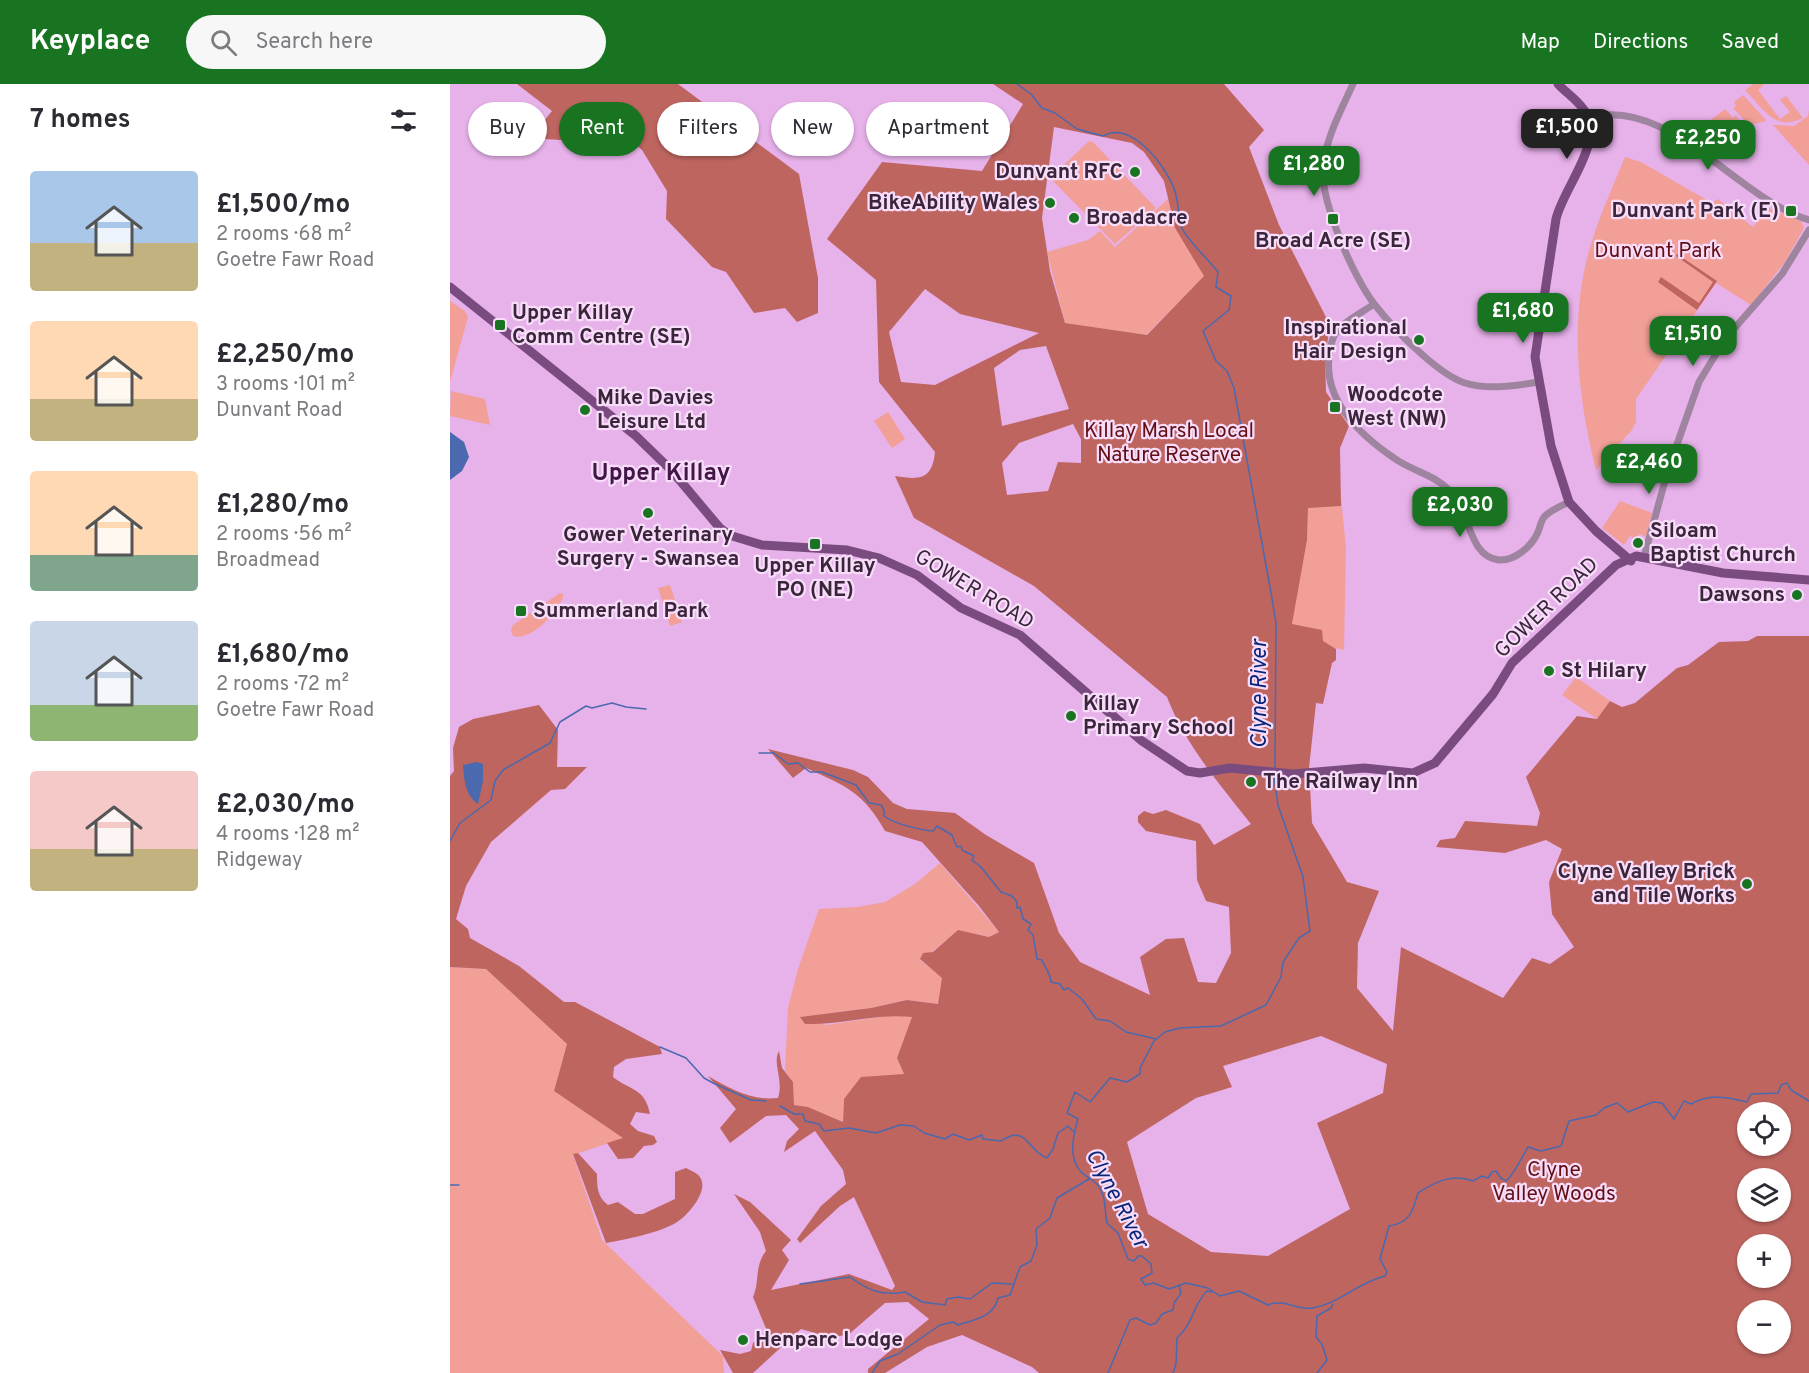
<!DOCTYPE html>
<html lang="en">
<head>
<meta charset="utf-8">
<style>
  :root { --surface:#fff; --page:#f7f7f7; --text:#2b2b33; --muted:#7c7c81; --accent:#187421 }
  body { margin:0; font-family:Overpass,sans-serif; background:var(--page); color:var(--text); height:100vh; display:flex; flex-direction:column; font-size:22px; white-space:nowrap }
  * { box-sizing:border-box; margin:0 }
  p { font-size:20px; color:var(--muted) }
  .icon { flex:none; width:33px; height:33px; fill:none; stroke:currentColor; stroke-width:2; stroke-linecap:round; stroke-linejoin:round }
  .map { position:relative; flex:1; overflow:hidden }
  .side { display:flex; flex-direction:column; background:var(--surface); width:450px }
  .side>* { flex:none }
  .hud { position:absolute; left:18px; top:18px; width:570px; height:54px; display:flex; gap:12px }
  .fabs { position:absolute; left:1287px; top:1018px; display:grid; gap:12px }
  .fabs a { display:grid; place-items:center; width:54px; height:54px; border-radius:50%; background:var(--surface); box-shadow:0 2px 4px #0004; font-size:30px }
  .price { position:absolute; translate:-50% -51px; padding:0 14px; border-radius:12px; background:var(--accent); color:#fff; font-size:20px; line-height:39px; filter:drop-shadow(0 2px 3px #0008) }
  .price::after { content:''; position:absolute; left:50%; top:36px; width:18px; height:14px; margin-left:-9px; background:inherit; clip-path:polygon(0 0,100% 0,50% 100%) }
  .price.on { background:#222; color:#fff }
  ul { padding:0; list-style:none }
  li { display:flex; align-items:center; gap:18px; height:150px; padding:0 30px }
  li span { display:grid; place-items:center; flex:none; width:168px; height:120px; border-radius:6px; color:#555 }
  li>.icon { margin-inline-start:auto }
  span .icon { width:72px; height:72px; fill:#fffc; stroke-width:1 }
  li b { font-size:26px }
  h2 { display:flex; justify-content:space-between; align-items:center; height:72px; padding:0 30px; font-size:26px }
  .tag { padding:0 21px; border-radius:27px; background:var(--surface); box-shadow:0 2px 4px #0004; font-size:21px; line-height:54px }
  .tag.on { background:var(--accent); color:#fff }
  header { display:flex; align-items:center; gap:36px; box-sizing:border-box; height:84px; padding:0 30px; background:var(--accent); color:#fff }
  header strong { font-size:28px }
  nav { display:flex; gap:33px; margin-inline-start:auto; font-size:21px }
  .search { width:420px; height:54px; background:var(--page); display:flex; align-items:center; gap:15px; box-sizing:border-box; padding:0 21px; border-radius:33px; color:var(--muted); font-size:22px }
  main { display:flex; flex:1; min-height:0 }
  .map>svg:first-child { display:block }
  .green { fill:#f29f98 }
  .forest { fill:#be6560; fill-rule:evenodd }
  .water { fill:#4a69ae }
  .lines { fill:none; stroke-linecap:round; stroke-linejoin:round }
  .stream { stroke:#4a69ae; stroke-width:1.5 }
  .minor { stroke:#9f84a0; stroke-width:7 }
  .major { stroke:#7a4b7e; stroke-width:9 }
  .poi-dot { fill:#187421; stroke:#f8ddfa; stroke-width:2 }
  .labels { text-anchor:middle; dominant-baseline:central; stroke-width:4.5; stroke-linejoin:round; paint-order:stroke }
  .poi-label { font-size:21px; font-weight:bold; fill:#3a253b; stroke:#f8ddfa; text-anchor:start }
  .park-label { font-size:21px; fill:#620e13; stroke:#f8ddfa }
  .street-label { font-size:21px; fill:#3a253b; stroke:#f8ddfa }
  .water-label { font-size:22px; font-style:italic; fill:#082578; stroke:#f8ddfa }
  .quarter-label { font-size:24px; font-weight:bold; fill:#421646; stroke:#f8ddfa }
</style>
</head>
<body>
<header>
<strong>Keyplace</strong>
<div class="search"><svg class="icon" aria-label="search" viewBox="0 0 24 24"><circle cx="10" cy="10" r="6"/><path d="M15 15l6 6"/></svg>Search here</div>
<nav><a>Map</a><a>Directions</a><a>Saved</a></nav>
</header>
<main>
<section class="side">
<h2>7 homes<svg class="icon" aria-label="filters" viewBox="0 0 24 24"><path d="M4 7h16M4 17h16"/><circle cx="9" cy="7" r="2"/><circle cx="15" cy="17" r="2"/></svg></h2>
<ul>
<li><span style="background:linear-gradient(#a9c7e8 60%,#c2b280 0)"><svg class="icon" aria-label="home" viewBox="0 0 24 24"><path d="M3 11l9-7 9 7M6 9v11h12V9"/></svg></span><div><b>£1,500/mo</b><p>2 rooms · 68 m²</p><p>Goetre Fawr Road</p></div></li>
<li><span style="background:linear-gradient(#ffd9b3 65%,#c2b280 0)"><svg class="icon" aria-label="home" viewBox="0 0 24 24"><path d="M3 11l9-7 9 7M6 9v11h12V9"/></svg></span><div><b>£2,250/mo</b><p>3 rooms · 101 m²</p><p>Dunvant Road</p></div></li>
<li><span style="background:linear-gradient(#ffd9b3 70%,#7fa58c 0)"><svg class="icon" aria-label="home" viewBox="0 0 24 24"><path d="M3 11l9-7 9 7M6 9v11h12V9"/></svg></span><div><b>£1,280/mo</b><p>2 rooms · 56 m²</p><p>Broadmead</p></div></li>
<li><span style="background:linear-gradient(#c9d6e8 70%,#8fb573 0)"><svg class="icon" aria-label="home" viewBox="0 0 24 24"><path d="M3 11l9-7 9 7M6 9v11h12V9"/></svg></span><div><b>£1,680/mo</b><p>2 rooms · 72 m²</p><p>Goetre Fawr Road</p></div></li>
<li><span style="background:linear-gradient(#f6c9c9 65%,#c2b280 0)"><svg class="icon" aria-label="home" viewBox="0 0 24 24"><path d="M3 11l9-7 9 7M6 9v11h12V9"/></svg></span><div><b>£2,030/mo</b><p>4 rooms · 128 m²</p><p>Ridgeway</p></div></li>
</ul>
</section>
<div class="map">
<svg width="1359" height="1289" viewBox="0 0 1359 1289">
  <rect width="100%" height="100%" fill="#e7b1ea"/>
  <!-- green -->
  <path class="green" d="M1303,0H1314L1308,6L1330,35L1340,28L1330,16L1336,12L1353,34C1325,48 1313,25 1295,6Z
    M1293,11L1316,36V37L1299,41L1283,24L1286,22L1284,18Z
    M1275,25L1283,34L1286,31L1292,43L1282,52L1278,47L1271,53L1258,38Z
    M1359,26V81L1323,41L1344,42L1358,32Z
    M639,57L643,58L706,124L665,160L600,94Z
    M1175,73L1191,78L1262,119L1268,115L1303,143L1319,124L1351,137L1354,144L1335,178L1301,221L1266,199L1186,315V338L1182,346L1146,386C1127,311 1118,228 1143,154C1152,126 1164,100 1175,73Z
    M718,115L725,144L755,192L696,251L615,239L597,168L638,156L650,147L665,163Z
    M0,217L15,227L18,233L0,298Z
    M1,307L35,315L40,341L0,332Z
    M438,328L455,355L442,364L424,337Z
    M889,393L896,464L894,566L881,563L841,541L857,456L858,423Z
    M1170,417L1202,429L1196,453L1190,450L1185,455L1180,452L1174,461L1152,444Z
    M220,501L232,538L220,542L208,504Z
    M110,509L113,510V514C105,530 82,557 63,552L61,546L63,541Z
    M1126,593L1160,617L1147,635L1112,611Z
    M490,779L549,848L539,853C500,841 500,858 470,876L493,894L488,920L457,916L421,924L351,933L376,941L443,931L463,933L447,974L454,990L394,1015L393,1038L358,1023L344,1021L343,998L335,987L338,924L348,885L369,825L408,823L435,818L465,800Z
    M0,883L36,885L117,960L104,1007L174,1054L123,1071L152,1156L273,1272L274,1289H0Z"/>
  <!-- forest -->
  <path class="forest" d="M67,0H228L349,90L368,194V229L347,238L335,224L304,229L276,188L262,183L216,135L217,107L192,66L165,43L125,57L80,54L102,27Z
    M543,0H774L814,46L799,63L829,141L880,241L875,274L876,308L899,342L890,364L891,422L858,424L857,456L842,540L872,546L873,557L886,565V576L882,579L873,620L866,619L859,684L862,739L897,798L929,807L908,859L907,904L943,947L951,863L1053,914L1082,874L1100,880L1124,863L1102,830L1099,798L1112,765L1096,756L1055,769L986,763L990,756L1005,754L1015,737L1087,742L1090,729L1076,693L1127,632L1147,635L1160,617L1172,623L1185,619L1227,584L1238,581L1269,558L1298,557L1307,552H1359V1289H589L582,1283L512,1251L477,1263L435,1289H418V1285L479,1235L458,1218L435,1219L398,1251L379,1253L351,1245L303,1289H283L270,1266L290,1270L301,1267L303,1259L317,1247L303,1213C310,1198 304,1182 316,1167L310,1148L284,1110L300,1118L341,1156L332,1166L339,1176L321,1206L399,1190L442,1206L445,1202L404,1113L390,1122L350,1159L347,1155L371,1122L396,1100L393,1086L365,1047L334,1068L337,1057L349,1045L336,1031L316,1032L280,1059L270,1044L286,1025L258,992C281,1005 301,1017 328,1014C334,996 322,979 329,967L332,984L343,998L344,1021L358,1023L393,1038L394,1015L411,993L454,990L447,974L462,933C426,929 391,941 355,940L350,933L421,924L457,916L488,920L492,894L470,875L473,869L483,868L508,846L539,853L549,848L529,822L472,758L435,747C413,708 396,702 356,684L343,694L318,665L403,686L418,693L443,719L457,725L505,729L536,751L584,779L609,849L630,878L700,911L690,873L716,855L734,854L748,898L766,899L781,869L779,823L756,817L747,796L746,757L696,747L688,738V732L694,727L703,730L716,726L750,740L764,761L801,740C770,701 735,660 717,613L584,502L464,434L445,392C470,396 482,396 485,368L429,298L426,196L377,155L432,78L532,87L573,20ZM604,43L682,59L694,68L714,97L725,144L754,192L697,251L615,239L600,187L592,134ZM475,205L510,230L589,249L485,301L451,298L439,248ZM596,262L619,325L552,342L544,284L570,266ZM623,340L631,355V379L608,378L598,407L557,411L552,379L569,359ZM871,952L937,980L933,1009L867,1039L900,1125L818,1172L761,1168L698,1130L677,1058L746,1014L782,1003L773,982ZM1298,1029H1330V1062H1298ZM1298,1095H1330V1128H1298ZM1298,1161H1330V1194H1298ZM1298,1227H1330V1260H1298Z
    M1227,170L1267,197L1247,226L1208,198L1211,193L1249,219L1263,198L1226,172Z
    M89,621L108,646L107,683H137L115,705L101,706L41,758L16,802L6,835L18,845L20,854L69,882L114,918H125L210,963L212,970L176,975L164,983L163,993C181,1007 195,1004 200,1030L186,1028L180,1040L188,1047L204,1052L207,1058L203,1061L194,1062L183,1074L168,1075L157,1059L173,1054L104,1007L117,960L36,885L0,883V692L4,687L3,664L9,643L23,635Z
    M128,1069L147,1090C147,1102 147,1113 158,1121L168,1118L185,1130H193L225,1115V1088L236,1084C241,1087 249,1089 251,1095C258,1109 236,1134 224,1140C204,1150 178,1155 156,1159L123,1070Z"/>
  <!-- water -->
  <path class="water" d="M0,348L14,358L19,373L12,387L0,396Z
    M27,678L33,680V697L28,720C15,711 14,695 13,681Z"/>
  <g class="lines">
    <!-- stream -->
    <path class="stream" d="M567,0L581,10L592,24L605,29L627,45L653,52C681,36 714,80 724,104C728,115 729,134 732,144C737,156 760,177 768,188L766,203L781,212L779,226L753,247L766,277L777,287L784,304L821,509L826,539L825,684
      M309,669H324L338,680L348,679L360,688H372L406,701L419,719L431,721L434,726V732C444,740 471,746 483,747L487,742L502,751L507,763L511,762L512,766L524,772L522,776L531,783L551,808L562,812L567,818V824L570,823L573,835L581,840L578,846L583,851L587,875L592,876C595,884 600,888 601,898L610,900L614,906L618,904L632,915L646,935L660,937L676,948L706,955
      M824,692L828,721L853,793L860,847L849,854L833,878L831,893L816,921L771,942L730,944L715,948L704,957L690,984V990L677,998L660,994L640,1018L625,1008L617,1029L628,1035C623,1052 618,1074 631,1088C636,1093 642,1095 646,1099C657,1111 654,1125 657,1139L668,1149L678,1175L684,1177L688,1172H692L701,1180L702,1189L691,1195L695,1201L704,1199L719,1205L736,1199L758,1204L770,1212L789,1207L818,1221C834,1214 848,1227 863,1224C890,1219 907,1199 935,1192L937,1188L930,1175L939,1142C960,1139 963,1127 968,1109C985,1098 1002,1089 1023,1097L1032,1092L1038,1094L1042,1088L1046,1087L1051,1094L1056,1097C1063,1092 1073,1071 1078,1063L1091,1067L1111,1062L1119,1037L1146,1031L1154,1024L1167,1019L1178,1028L1203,1018L1212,1019L1224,1035L1234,1017L1241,1020C1260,1009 1276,1013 1297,1018L1301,1010L1328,1009L1331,1001L1337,999L1341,1006L1359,1017
      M0,757L10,739L41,716L45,697L53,686L100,659L110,638L136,622L142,624L162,619L176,623L196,625
      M210,963L236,974L254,994L265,1000L301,1016L316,1017
      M330,1022L344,1030H353L355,1037L369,1040L374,1047L399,1044L426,1049L450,1041L464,1042L474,1049L495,1055L503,1050L519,1056L532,1051L533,1055L551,1057C577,1039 578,1068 597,1074L603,1065L608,1049L618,1042L623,1047
      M0,1101H9
      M350,1200L400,1193C419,1207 432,1212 455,1208L472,1218L495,1221L497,1215L508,1213L520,1215L542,1199L562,1200
      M422,1289L430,1277L448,1270L490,1241L503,1238L508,1241C524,1236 544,1233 548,1214L560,1211L570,1183L581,1177L587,1161L586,1145L600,1134L607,1114L639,1095
      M658,1289L680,1236L686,1234L700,1241L706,1239L712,1230L723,1226L724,1219L731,1209L729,1201
      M723,1289L726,1280L727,1254C744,1239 743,1220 757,1207L762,1208
      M867,1289L877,1276L872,1260L866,1253L867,1232L881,1224L883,1220"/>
    <!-- minor -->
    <path class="minor" d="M903,0C891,26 877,52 873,81C869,115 904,195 925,221C943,244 987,290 1015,299C1037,306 1065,302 1088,298
      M1138,34C1219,11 1287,115 1359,136
      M924,220C913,228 896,236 887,247C882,253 880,264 879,273C874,317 910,351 944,374C962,387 983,390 999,406C1021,428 1018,473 1049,476C1065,477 1082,462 1088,448C1090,443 1091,436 1095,432C1101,426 1111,422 1119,418
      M1194,473L1218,386L1249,298L1275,255L1332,190L1359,146"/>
    <!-- major -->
    <path class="major" d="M1108,0C1117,10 1131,18 1137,31C1152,61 1113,105 1106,135L1085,273L1101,362L1119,418L1146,447L1181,477
      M0,203L186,352L222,387L269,443L279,451L312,461L397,466L429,474L467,491L511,524L570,551L692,657L737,687L750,689L780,684L843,690L914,684L963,689L985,679L1043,610L1062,579L1166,481L1186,472L1273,489L1359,496"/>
  </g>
  <!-- markers -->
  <g class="poi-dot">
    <circle cx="685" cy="88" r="6"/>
    <circle cx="600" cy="119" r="6"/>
    <rect x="1335" y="121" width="12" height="12" rx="3"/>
    <circle cx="624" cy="134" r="6"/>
    <rect x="877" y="129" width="12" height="12" rx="3"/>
    <rect x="44" y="235" width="12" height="12" rx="3"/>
    <circle cx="969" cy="256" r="6"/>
    <rect x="879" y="317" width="12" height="12" rx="3"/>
    <circle cx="135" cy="326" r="6"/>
    <circle cx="198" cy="429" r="6"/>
    <circle cx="1188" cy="459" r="6"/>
    <rect x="359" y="454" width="12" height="12" rx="3"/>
    <circle cx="1347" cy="511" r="6"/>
    <rect x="65" y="521" width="12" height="12" rx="3"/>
    <circle cx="1099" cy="587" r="6"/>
    <circle cx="621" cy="632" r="6"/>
    <circle cx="801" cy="698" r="6"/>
    <circle cx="1297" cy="800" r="6"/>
    <circle cx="293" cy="1256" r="6"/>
  </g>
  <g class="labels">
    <!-- poi labels -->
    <g class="poi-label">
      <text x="673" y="88" text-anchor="end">Dunvant RFC</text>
      <text x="588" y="119" text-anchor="end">BikeAbility Wales</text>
      <text x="1329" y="127" text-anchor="end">Dunvant Park (E)</text>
      <text x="636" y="134">Broadacre</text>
      <text x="883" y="157" text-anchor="middle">Broad Acre (SE)</text>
      <text x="62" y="229">Upper Killay<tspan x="62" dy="24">Comm Centre (SE)</tspan></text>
      <text x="957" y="244" text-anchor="end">Inspirational<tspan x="957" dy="24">Hair Design</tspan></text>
      <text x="897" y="311">Woodcote<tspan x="897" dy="24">West (NW)</tspan></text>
      <text x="147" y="314">Mike Davies<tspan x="147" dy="24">Leisure Ltd</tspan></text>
      <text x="1200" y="447">Siloam<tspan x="1200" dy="24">Baptist Church</tspan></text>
      <text x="198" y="451" text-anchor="middle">Gower Veterinary<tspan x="198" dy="24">Surgery - Swansea</tspan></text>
      <text x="365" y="482" text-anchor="middle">Upper Killay<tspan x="365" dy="24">PO (NE)</tspan></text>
      <text x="1335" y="511" text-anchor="end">Dawsons</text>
      <text x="83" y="527">Summerland Park</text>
      <text x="1111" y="587">St Hilary</text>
      <text x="633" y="620">Killay<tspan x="633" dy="24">Primary School</tspan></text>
      <text x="813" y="698">The Railway Inn</text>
      <text x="1285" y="788" text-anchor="end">Clyne Valley Brick<tspan x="1285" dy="24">and Tile Works</tspan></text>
      <text x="305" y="1256">Henparc Lodge</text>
    </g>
    <!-- park labels -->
    <g class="park-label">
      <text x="1208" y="167">Dunvant Park</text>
      <text x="719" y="347">Killay Marsh Local<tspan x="719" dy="24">Nature Reserve</tspan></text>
      <text x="1104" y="1086">Clyne<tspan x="1104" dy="24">Valley Woods</tspan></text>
    </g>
    <!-- street labels -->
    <g class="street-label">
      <text transform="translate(524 506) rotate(31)">GOWER ROAD</text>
      <text transform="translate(1097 524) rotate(-44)">GOWER ROAD</text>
    </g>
    <!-- water labels -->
    <g class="water-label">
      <text transform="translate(810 610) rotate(-90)">Clyne River</text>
      <text transform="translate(666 1115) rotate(62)">Clyne River</text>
    </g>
    <!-- quarter labels -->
    <g class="quarter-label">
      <text x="211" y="390">Upper Killay</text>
    </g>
  </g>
</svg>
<div class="fabs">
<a><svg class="icon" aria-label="locate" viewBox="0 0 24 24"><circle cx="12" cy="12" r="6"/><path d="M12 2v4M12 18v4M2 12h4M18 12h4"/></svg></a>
<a><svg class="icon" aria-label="layers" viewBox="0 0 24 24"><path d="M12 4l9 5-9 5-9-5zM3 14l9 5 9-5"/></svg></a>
<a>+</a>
<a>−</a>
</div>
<b class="price on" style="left:1117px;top:76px">£1,500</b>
<b class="price" style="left:1258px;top:87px">£2,250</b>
<b class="price" style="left:864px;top:113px">£1,280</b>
<b class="price" style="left:1073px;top:260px">£1,680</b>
<b class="price" style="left:1243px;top:283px">£1,510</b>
<b class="price" style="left:1199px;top:411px">£2,460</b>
<b class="price" style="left:1010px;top:454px">£2,030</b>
<div class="hud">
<a class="tag">Buy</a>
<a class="tag on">Rent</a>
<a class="tag">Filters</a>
<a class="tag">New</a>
<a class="tag">Apartment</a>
</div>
</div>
</main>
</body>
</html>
